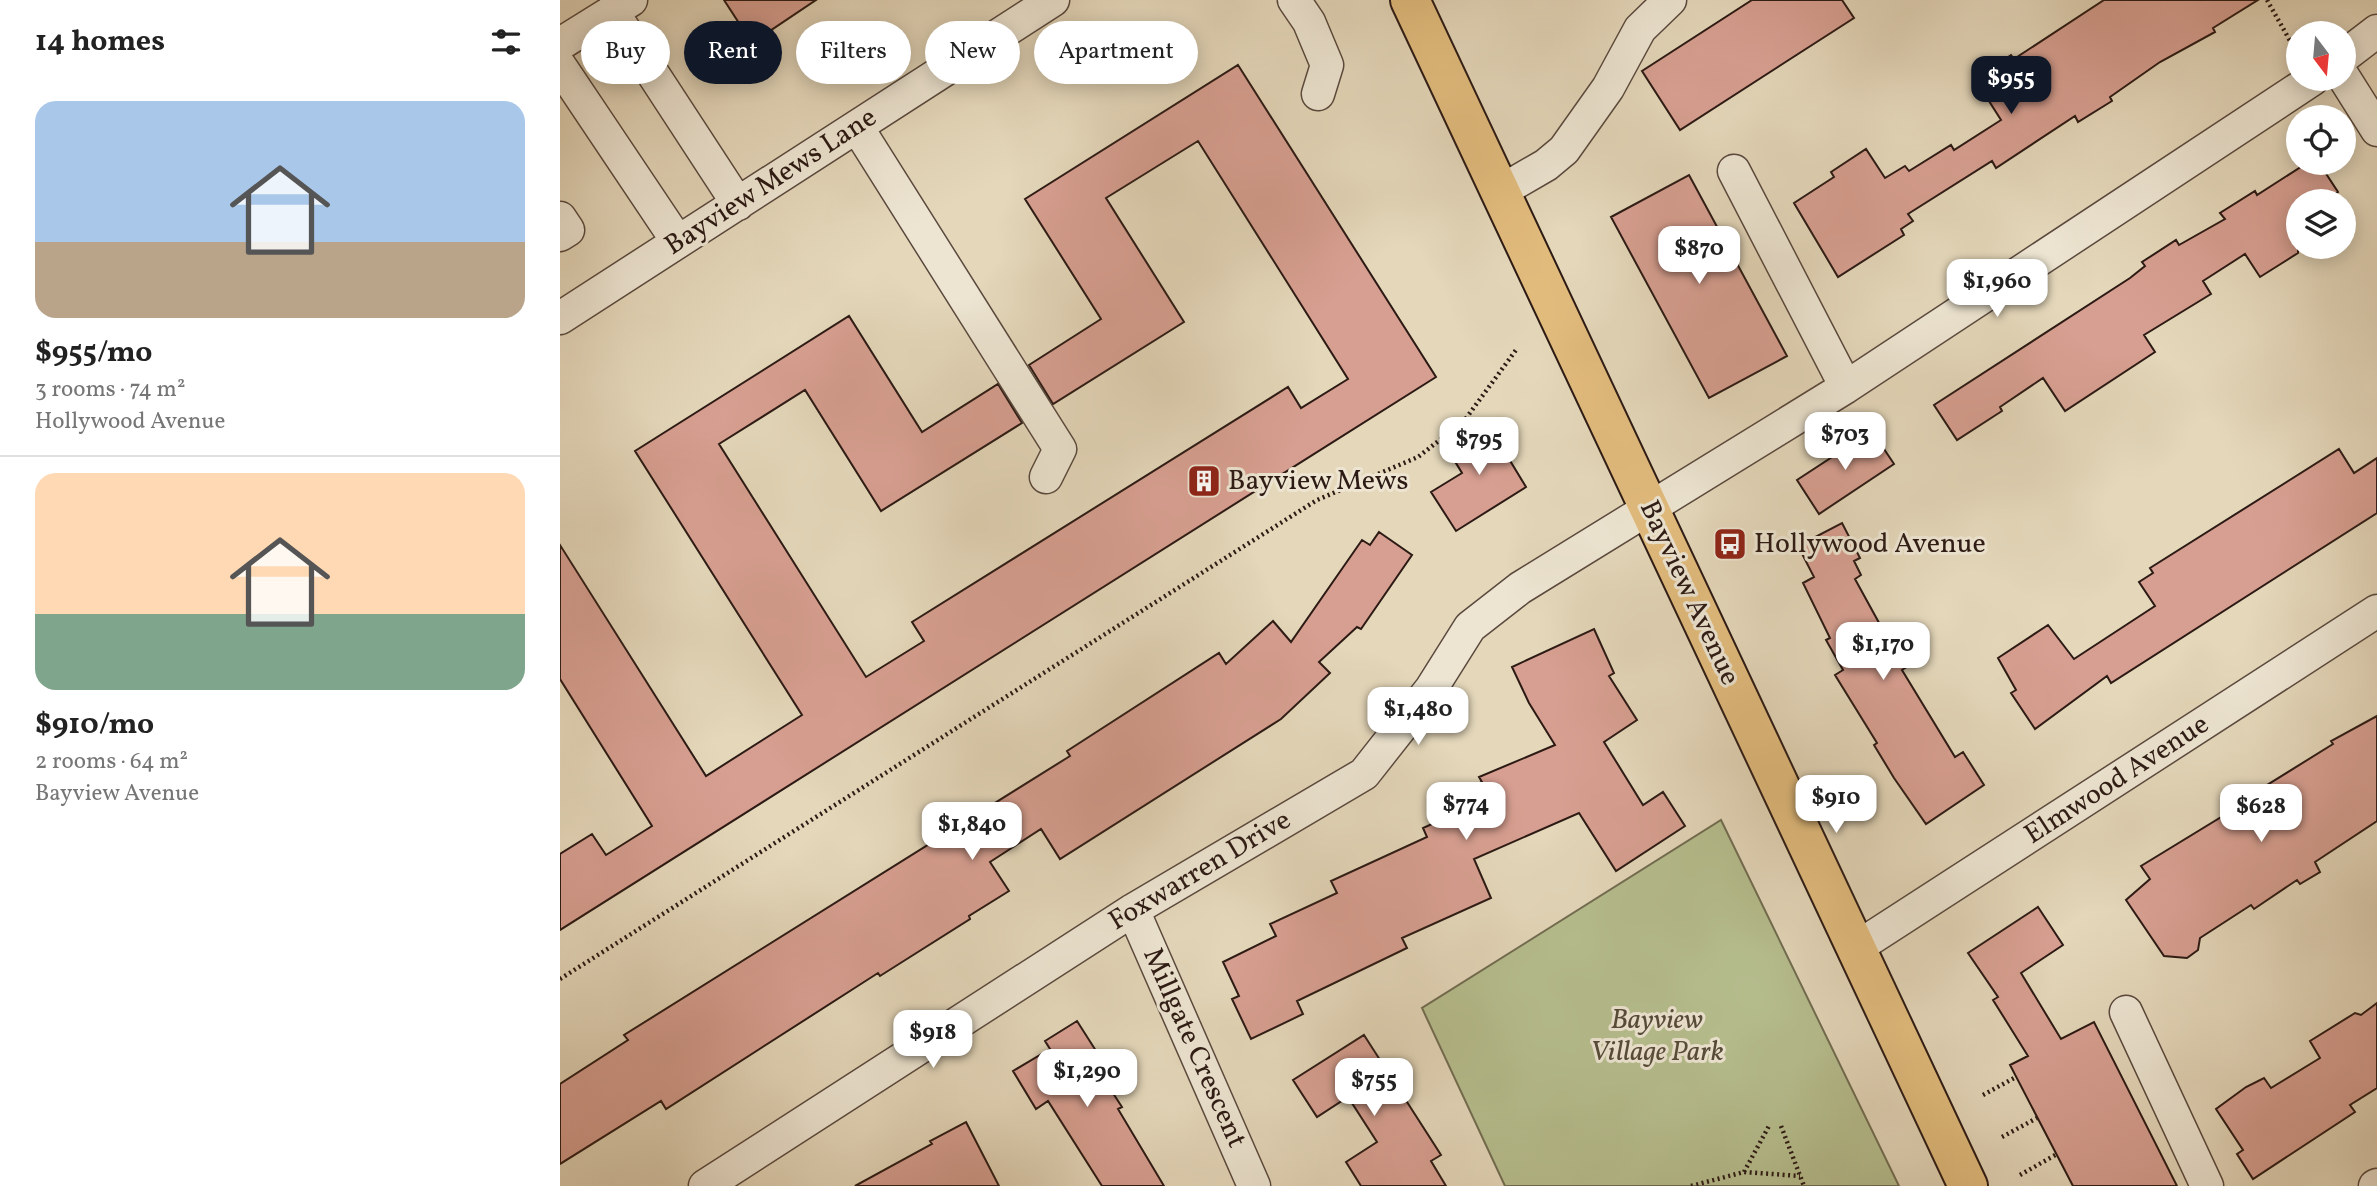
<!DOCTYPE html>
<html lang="en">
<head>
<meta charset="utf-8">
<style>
  :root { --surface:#fff; --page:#f2f2f2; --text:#222; --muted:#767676; --line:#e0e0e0; --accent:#111827 }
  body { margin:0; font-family:Vollkorn,serif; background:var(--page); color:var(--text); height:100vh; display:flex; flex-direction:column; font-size:26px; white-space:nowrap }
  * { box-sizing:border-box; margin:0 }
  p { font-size:23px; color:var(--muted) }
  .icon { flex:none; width:38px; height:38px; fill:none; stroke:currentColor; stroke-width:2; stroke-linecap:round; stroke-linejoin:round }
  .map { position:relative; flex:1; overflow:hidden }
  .side { display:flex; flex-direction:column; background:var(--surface); width:560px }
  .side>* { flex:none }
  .hud { position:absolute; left:21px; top:21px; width:665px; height:63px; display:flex; gap:14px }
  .needle { width:46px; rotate:164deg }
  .tools { position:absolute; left:1726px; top:21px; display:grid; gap:14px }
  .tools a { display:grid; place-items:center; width:70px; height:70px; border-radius:50%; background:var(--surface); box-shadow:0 4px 18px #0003; font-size:35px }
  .price { position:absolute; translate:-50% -60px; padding:0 16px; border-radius:14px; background:#fff; color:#222; font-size:23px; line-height:46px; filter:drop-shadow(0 2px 4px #0008) }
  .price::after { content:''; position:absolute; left:50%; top:42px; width:21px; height:16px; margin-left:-10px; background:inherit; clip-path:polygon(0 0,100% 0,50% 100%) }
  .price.on { background:var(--accent); color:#fff }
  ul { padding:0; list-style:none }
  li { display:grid; align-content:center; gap:14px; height:371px; padding:0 35px }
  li+li { border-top:2px solid var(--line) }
  li span { display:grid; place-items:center; height:217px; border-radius:21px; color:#555 }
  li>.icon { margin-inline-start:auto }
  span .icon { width:126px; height:126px; fill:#fffc; stroke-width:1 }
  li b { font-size:30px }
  h2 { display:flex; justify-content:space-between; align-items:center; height:84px; padding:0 35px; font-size:30px }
  .pill { padding:0 24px; border-radius:32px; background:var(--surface); box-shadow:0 4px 18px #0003; font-size:24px; line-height:63px }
  .pill.on { background:var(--accent); color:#fff }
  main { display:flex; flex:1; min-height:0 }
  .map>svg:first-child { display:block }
  .green { fill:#b6be8e; stroke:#716c51; stroke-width:2 }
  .building { fill:#d79f91; stroke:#2c1a14; stroke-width:2 }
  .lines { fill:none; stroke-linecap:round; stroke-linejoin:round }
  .minor-casing { stroke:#5a493e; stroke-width:35 }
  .major-casing { stroke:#2c1a14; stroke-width:42 }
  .path { stroke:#2c1a14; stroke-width:4.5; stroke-dasharray:2 3.5; stroke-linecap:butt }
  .minor { stroke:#ede5d2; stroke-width:32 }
  .major { stroke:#e2bc7d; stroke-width:38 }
  .labels { text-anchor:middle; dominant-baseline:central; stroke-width:6; stroke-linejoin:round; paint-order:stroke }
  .street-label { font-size:28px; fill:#2c1a14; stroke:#ede5d2 }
  .poi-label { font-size:28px; fill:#2c1a14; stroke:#ede5d2; text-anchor:start }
  .park-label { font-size:28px; font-style:italic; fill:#554b39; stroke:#ede5d2 }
</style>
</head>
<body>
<main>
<section class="side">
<h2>14 homes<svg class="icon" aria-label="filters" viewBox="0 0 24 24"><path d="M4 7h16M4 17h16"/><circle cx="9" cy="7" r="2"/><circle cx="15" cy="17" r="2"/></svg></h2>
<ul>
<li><span style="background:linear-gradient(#a9c7e8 65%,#b9a48a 0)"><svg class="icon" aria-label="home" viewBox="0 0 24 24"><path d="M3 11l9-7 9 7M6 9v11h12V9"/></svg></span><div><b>$955/mo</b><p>3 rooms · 74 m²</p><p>Hollywood Avenue</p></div></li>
<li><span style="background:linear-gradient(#ffd9b3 65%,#7fa58c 0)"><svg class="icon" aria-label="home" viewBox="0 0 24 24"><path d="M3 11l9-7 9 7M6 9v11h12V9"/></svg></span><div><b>$910/mo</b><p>2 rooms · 64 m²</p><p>Bayview Avenue</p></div></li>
</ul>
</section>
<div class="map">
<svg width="1817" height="1186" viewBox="0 0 1817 1186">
  <rect width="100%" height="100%" fill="#e4d7ba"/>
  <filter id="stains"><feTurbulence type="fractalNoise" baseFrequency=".00286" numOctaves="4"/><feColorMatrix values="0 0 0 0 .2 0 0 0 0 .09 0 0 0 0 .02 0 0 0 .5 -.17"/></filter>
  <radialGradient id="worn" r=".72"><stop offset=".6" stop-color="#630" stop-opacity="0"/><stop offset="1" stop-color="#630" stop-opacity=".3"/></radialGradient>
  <!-- green -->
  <path class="green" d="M1161,820L1339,1186H945L862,1008Z"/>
  <!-- building -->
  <path class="building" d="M164,0H256L192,43Z
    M1192,0H1282L1294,18L1120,130L1082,71Z
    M1544,0H1698L1653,28L1655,32L1600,62L1550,97L1552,101L1518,122L1515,116L1436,168L1432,161L1348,214L1353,221L1341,229L1344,235L1278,277L1234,203L1274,177L1271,172L1306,149L1325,178L1345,166L1349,171L1391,145L1394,150L1441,120L1415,79L1451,55L1454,59Z
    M678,65L876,377L0,930V854L32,834L46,855L92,826L0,679V545L146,776L242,715L75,451L289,316L362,432L438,384L462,423L321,511L245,390L159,444L306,677L364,641L352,622L728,387L741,408L788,379L638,141L546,198L624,322L493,404L469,365L541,319L465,199Z
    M1747,163H1759L1778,192L1764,201H1738V253L1700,277L1685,254L1643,281L1651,294L1584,335L1595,352L1505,411L1483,378L1440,407L1442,411L1397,440L1374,405L1570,278L1585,266L1582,262L1616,240L1619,245L1665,219L1660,213L1695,191L1697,195Z
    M1129,175L1227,356L1149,398L1051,217Z
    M934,421L952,450L946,454L966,487L896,531L871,492L902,473L888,450Z
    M1312,431L1334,464L1259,514L1237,480Z
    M1779,449L1794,473L1817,458V513L1551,683L1547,676L1475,729L1451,693L1456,690L1438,658L1488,625L1514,659L1595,606L1579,582L1593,573L1590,568Z
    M1282,523L1300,558L1294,561L1301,575L1295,579L1329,641L1342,633L1358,660L1342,670L1395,757L1403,752L1424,785L1366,824L1334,778L1314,745L1317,743L1275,675L1283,670L1266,640L1270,638L1243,583L1254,577L1238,546Z
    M819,532L852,555L801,629L797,627L759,662L770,673L721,719L500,859L481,829L430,862L449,891L409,916L410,919L320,976L318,973L106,1109L101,1101L0,1164V1084L68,1040L64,1035L510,756L507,751L659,653L666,664L713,621L731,642L802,540L810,545Z
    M1034,629L1054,673L1049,676L1077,720L1044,742L1083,805L1103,792L1125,826L1056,871L1019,813L914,859L931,898L842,938L847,948L737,1001L743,1014L691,1039L672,999L679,996L663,962L716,936L710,924L777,893L771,881L867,837L863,828L903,810L896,793L922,782L919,777L995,745L969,703L952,667Z
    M1817,716V821L1755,862L1760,872L1740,884L1737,880L1694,909L1691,905L1640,938L1638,950L1627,958L1604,956L1566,900L1590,879L1581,866L1684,803L1683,800L1773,744L1771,741Z
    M1478,907L1503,945L1461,973L1501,1039L1534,1022L1617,1186H1513L1450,1065L1468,1056L1433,1000L1438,997L1408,953Z
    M1817,1003V1088L1790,1105L1795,1112L1693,1179L1677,1154L1683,1150L1656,1109L1686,1087L1704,1078L1711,1088L1760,1058L1750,1041L1795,1013L1801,1015Z
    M517,1021L545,1065L538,1070L562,1107L558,1109L604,1186H542L488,1101L476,1109L453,1071L490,1049L485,1041Z
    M804,1035L881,1155L871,1161L886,1186H801L786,1162L817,1142L788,1097L757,1117L733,1080Z
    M406,1122L439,1186H295L372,1144L370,1141Z"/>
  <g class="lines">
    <defs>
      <path id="minor" d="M734,0L749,22L767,65L758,94
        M52,11L178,204
        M0,44L71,0
        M1783,57L1817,31
        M0,66L118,242
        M1783,76L1817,130
        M297,127L500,449L486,477
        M1174,171L1286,387
        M941,191L986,165L1004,150L1048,88L1080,29L1110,0
        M0,218L8,230L0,235
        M0,318L493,0
        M573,910L694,1186
        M1296,948L1817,611
        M1566,1012L1647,1186
        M145,1186L573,910L804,774L871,689L910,627L960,588L1286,387L1753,79
        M1815,1186L1817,1185"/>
      <path id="major" d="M850,0L1408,1186"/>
    </defs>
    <!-- minor casing -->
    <use href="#minor" class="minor-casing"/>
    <!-- major casing -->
    <use href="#major" class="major-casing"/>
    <!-- path -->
    <path class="path" d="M1707,0L1733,46L1735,55
      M0,979L757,500L858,457L904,421L956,350
      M1423,1095L1456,1077
      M1221,1126L1244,1186
      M1442,1137L1477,1118
      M1184,1172L1210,1124
      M1460,1175L1497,1154
      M1131,1186L1184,1172L1240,1176"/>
    <!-- minor -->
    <use href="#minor" class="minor"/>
    <!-- major -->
    <use href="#major" class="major"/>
  </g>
  <!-- icons -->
  <defs>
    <symbol id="building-square" viewBox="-11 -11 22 22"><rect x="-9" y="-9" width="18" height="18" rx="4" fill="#8f2418" stroke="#ede5d2"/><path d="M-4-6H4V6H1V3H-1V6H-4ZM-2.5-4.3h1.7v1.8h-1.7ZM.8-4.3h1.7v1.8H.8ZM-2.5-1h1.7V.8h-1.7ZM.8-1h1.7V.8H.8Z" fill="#fff"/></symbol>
    <symbol id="bus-square" viewBox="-11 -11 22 22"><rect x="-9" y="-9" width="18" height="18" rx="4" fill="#8f2418" stroke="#ede5d2"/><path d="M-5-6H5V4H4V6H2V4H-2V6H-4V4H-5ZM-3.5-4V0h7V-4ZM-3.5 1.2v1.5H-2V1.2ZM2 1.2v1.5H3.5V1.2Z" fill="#fff"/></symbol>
  </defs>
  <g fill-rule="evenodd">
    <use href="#building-square" x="625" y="462" width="38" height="38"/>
    <use href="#bus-square" x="1151" y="525" width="38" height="38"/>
  </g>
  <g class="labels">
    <!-- street labels -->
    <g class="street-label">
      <text transform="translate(211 182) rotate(-33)">Bayview Mews Lane</text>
      <text transform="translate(1129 593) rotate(65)">Bayview Avenue</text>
      <text transform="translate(1557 780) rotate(-33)">Elmwood Avenue</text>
      <text transform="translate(640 871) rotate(-31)">Foxwarren Drive</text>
      <text transform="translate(634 1048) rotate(66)">Millgate Crescent</text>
    </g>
    <!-- poi labels -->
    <g class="poi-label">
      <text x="668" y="481">Bayview Mews</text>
      <text x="1194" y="544">Hollywood Avenue</text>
    </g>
    <!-- park labels -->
    <g class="park-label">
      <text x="1097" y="1020">Bayview<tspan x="1097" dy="32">Village Park</tspan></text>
    </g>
  </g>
  <rect width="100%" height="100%" filter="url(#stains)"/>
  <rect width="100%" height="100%" fill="url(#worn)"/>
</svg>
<div class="tools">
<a><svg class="needle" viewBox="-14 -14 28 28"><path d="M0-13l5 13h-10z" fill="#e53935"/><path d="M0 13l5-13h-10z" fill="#767676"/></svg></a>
<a><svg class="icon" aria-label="locate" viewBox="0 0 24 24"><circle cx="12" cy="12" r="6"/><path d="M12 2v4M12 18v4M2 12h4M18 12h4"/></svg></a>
<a><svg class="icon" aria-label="layers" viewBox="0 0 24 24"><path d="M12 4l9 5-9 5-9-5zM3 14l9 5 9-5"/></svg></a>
</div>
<b class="price on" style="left:1451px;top:116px">$955</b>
<b class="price" style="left:1139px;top:286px">$870</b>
<b class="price" style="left:1437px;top:319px">$1,960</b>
<b class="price" style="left:1285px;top:472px">$703</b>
<b class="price" style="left:919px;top:477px">$795</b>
<b class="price" style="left:1323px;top:682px">$1,170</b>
<b class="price" style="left:858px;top:747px">$1,480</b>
<b class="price" style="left:1276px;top:835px">$910</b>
<b class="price" style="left:906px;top:842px">$774</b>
<b class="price" style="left:1701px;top:844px">$628</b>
<b class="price" style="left:412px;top:862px">$1,840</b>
<b class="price" style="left:373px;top:1070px">$918</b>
<b class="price" style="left:527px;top:1109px">$1,290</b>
<b class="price" style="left:814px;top:1118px">$755</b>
<div class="hud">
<a class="pill">Buy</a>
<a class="pill on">Rent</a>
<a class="pill">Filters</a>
<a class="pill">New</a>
<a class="pill">Apartment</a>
</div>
</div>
</main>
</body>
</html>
